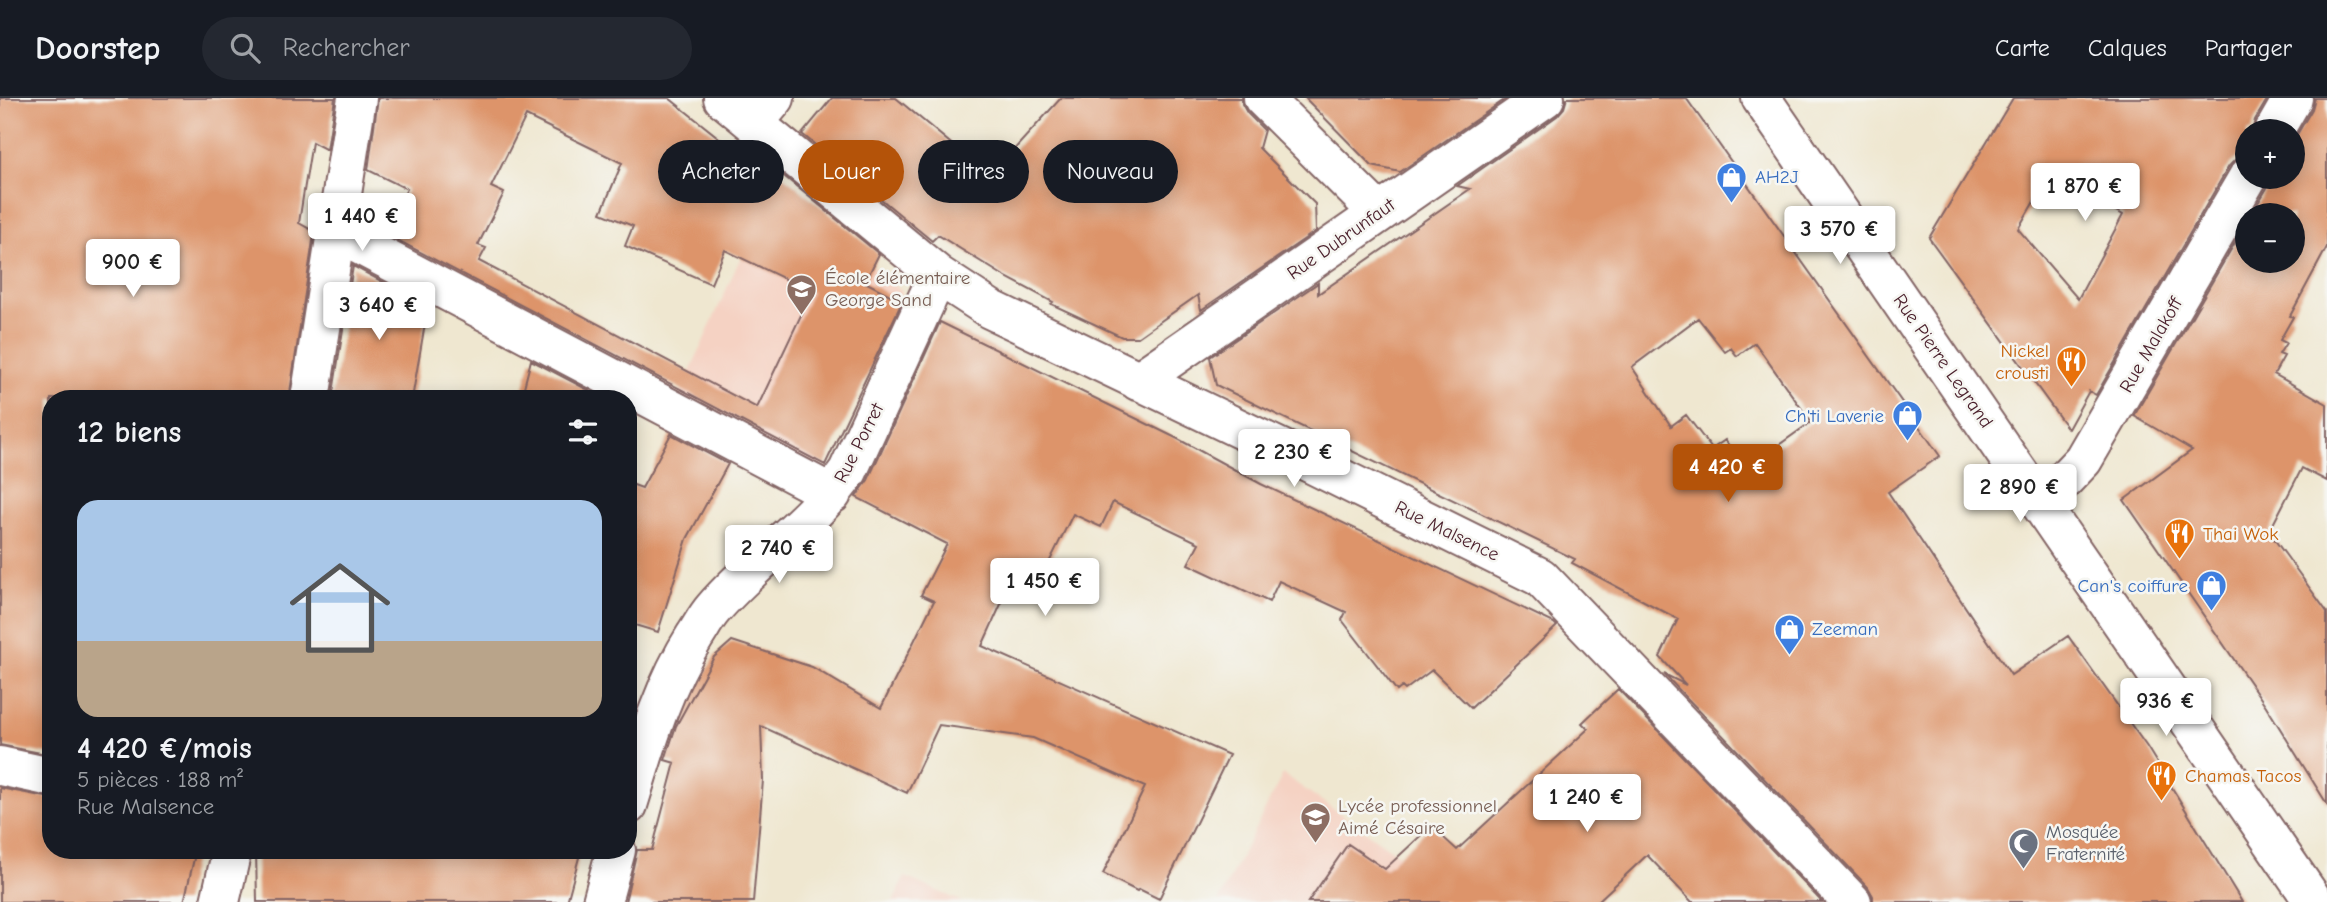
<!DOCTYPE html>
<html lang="fr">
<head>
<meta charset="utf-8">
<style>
  :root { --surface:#171b24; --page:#242831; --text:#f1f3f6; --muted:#9ea1a6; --line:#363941; --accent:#b45309 }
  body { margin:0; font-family:"Comic Neue",sans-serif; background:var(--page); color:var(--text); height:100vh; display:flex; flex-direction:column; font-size:26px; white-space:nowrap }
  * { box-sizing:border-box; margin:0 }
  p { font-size:23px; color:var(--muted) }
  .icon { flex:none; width:38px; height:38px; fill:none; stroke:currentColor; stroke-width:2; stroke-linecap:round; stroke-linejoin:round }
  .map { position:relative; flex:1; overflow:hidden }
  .panel { position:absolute; left:42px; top:292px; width:595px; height:469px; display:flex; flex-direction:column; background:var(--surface); border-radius:28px; box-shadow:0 4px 18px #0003 }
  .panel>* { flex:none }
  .banner { position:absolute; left:658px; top:42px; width:665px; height:63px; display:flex; gap:14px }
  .buttons { position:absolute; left:2235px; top:21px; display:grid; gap:14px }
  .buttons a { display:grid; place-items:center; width:70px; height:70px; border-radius:50%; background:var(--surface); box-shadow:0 4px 18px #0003; font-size:35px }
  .price { position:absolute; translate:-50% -60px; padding:0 16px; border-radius:7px; background:#fff; color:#222; font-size:23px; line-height:46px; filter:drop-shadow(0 2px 4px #0008) }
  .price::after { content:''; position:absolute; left:50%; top:42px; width:21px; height:16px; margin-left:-10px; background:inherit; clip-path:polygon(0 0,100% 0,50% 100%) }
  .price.selected { background:var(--accent); color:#fff }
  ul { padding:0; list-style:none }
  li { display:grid; align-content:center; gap:14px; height:371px; padding:0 35px }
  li+li { border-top:2px solid var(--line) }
  li span { display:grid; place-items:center; height:217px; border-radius:21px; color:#555 }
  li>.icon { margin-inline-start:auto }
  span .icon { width:126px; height:126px; fill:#fffc; stroke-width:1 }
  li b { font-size:30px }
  h2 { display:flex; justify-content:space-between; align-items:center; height:84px; padding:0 35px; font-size:30px }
  .tag { padding:0 24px; border-radius:32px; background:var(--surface); box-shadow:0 4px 18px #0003; font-size:24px; line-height:63px }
  .tag.selected { background:var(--accent); color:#fff }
  header { display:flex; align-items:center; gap:42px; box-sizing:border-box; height:98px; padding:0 35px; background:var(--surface); border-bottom:2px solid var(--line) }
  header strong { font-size:33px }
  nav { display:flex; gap:38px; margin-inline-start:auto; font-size:24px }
  .search { width:490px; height:63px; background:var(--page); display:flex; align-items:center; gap:18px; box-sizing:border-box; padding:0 24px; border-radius:38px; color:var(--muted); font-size:26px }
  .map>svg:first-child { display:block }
  .built { fill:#f5d2c3 }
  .building { fill:#dd946a; fill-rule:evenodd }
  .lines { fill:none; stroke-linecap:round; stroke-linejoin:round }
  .street-casing { stroke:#846565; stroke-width:42 }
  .secondary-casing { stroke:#846565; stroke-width:42 }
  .street { stroke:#fff; stroke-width:38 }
  .secondary { stroke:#fff; stroke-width:38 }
  .labels { text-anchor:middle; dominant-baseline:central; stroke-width:5; stroke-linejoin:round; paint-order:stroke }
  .shop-label { font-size:19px; fill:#366cbe; stroke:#f6f6f2; text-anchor:start }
  .street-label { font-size:19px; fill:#4a1f2b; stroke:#f6f6f2 }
  .education-label { font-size:19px; fill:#785e54; stroke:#f6f6f2; text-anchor:start }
  .food-label { font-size:19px; fill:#c56008; stroke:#f6f6f2; text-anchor:start }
  .worship-label { font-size:19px; fill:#5b616d; stroke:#f6f6f2; text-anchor:start }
</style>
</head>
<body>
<header>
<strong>Doorstep</strong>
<div class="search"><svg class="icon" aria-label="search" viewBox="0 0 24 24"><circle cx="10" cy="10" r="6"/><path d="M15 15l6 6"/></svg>Rechercher</div>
<nav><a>Carte</a><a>Calques</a><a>Partager</a></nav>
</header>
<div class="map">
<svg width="2327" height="804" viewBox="0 0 2327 804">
  <rect width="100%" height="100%" fill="#f6f6f2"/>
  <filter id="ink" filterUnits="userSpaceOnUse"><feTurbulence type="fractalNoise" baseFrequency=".0143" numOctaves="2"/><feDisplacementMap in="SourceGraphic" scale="14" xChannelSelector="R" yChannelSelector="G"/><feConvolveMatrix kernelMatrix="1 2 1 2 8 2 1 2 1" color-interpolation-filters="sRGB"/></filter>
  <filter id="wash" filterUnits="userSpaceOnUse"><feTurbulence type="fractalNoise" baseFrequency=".00686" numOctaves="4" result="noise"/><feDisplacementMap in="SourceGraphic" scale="28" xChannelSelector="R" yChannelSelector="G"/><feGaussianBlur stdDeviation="1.57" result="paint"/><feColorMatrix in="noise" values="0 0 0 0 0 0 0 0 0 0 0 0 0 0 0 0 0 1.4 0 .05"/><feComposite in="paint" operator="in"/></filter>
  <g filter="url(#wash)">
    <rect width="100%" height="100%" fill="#efe7d0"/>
    <!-- built -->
    <path class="built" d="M774,84L902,193L814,377L676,305Z
      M1283,676L1399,757L1431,728L1458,753L1525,804H1218Z
      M905,779L963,804H893Z"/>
    <g id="blocks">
      <!-- building -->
      <path class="building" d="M0,0H335L327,52L312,44L303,99L299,125L313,133L314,136L289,301H51V657L0,647Z
        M378,0H669L767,78L774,70L879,156L865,184L898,201L897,204L901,206L825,367L384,135L407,91L368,72ZM526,18L622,65L601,115L633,128L625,148L711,186L725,152L812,194L757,310L479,163L486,150L478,147L504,95L491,89Z
        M832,0H896L990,78L1061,0H1242V6L1247,15L1264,32L1259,50L1315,106L1316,133L1201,212L1198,197L1138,239H1122L1051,206L1053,204L1004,178L938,137L932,143L802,36Z
        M1305,0H1507L1400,74L1372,68Z
        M1567,0H1686L1940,358L1888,394L2011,577L2068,538L2147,649L2242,804H1873V798L1868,789L1664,576L1686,587L1660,559L1678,521L1572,465L1575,461L1216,287L1210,259L1318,185V196L1470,91L1457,88L1557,18L1564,10ZM1698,220L1725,254L1731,250L1737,258L1755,245L1811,324L1745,371L1725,342L1712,351L1686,317L1671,328L1632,269Z
        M2013,0H2268L2255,22L2252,33H2247V57L2237,60L2229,68L2096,297L2089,293L2068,331L1929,140ZM2050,76L2123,117L2078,201L2018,131Z
        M2315,0H2327V149L2290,218L2293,219L2280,242L2286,245L2279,256L2284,258L2274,276L2327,306V383L2302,370L2269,434L2327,514V706L2266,608L2124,402L2192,352L2134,318L2247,124V163H2292V117H2251L2267,90L2270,79H2292V45L2312,11Z
        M353,168L428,208L412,301H332Z
        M940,224L1178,341L1261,386L1554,525L1557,528L1471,610L1432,572L1405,592L1402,589L1397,593L1342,522L1346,514L1279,483L1269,504L1188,466L1199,445L1113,404L1101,429L1073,416L1035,493L1011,484L982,548L1229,657L1159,801L1139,791L1137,793L1103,776L1145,689L1033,640L939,627L907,695L761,628L763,682L753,804H625L637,752H652L675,665L665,662L676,628L714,559L732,543L812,569L881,610L934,503L921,497L947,446L856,399L868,382Z
        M531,262L590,293L588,301H521Z
        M671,336L728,366L687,441L658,534L628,525V385L642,390Z
        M1618,591L1822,804H1692L1647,757L1597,804H1308L1348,746L1385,771L1431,728L1457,752L1588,631L1582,625Z
        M0,690L51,700V752H196L184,804H0Z
        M256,752H581L567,804H257Z"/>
    </g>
  </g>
  <g filter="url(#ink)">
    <use href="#blocks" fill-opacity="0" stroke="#846565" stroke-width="2"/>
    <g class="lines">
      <defs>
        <path id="street" d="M723,0L938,177L990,211L1292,356L1540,479L1852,804
          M1263,0L1379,115
          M754,25L775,0
          M2274,33L2293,0
          M335,134L832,396
          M1138,283L1545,0
          M310,301L357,0
          M2042,405L2083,362L2248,79
          M0,668L51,679
          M628,707C646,648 662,590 695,538C701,529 706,519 713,511C755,462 811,427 848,373L938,177
          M220,804L232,752
          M602,804L616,752"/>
        <path id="secondary" d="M1761,0L2314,804"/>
      </defs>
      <!-- street casing -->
      <use href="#street" class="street-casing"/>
      <!-- secondary casing -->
      <use href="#secondary" class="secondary-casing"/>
      <!-- street -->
      <use href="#street" class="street"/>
      <!-- secondary -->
      <use href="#secondary" class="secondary"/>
    </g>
  </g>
  <!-- icons -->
  <defs>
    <symbol id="shop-pin" viewBox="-11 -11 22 30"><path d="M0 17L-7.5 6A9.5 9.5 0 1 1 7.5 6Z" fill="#3f7fe0" stroke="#f6f6f2"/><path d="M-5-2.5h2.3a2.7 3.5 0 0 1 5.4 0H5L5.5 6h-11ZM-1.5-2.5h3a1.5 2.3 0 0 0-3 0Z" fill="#fff"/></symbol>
    <symbol id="school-pin" viewBox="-11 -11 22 30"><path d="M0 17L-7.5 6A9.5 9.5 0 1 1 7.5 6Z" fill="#8d6e63" stroke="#f6f6f2"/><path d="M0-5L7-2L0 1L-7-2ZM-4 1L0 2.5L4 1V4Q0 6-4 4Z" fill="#fff"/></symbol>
    <symbol id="restaurant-pin" viewBox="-11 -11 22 30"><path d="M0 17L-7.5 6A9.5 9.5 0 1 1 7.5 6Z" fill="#e8710a" stroke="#f6f6f2"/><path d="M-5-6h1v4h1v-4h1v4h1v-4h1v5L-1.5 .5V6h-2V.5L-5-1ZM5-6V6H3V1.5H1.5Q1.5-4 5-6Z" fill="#fff"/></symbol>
    <symbol id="mosque-pin" viewBox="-11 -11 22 30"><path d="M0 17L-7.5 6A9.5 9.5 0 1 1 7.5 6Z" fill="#6b7280" stroke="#f6f6f2"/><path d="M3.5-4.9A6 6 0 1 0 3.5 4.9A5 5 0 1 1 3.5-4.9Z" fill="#fff"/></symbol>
  </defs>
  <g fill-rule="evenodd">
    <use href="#shop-pin" x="1714" y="62" width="35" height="47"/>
    <use href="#school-pin" x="784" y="174" width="35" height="47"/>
    <use href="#restaurant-pin" x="2054" y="246" width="35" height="47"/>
    <use href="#shop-pin" x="1890" y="300" width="35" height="47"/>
    <use href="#restaurant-pin" x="2162" y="418" width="35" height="47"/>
    <use href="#shop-pin" x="2194" y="470" width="35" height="47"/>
    <use href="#shop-pin" x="1772" y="514" width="35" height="47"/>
    <use href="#restaurant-pin" x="2144" y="660" width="35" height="47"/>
    <use href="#school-pin" x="1298" y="702" width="35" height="47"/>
    <use href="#mosque-pin" x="2006" y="728" width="35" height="47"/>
  </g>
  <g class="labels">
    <!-- shop labels -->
    <g class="shop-label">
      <text x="1755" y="79">AH2J</text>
      <text x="1884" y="318" text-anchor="end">Ch'ti Laverie</text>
      <text x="2188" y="488" text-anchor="end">Can's coiffure</text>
      <text x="1812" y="531">Zeeman</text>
    </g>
    <!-- street labels -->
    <g class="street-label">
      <text transform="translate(1341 141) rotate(-35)">Rue Dubrunfaut</text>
      <text transform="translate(2151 247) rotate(-60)">Rue Malakoff</text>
      <text transform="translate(1943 263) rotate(55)">Rue Pierre Legrand</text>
      <text transform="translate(859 345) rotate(-63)">Rue Porret</text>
      <text transform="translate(1447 433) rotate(26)">Rue Malsence</text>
    </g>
    <!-- education labels -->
    <g class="education-label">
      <text x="825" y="180">École élémentaire<tspan x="825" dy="22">George Sand</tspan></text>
      <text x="1338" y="708">Lycée professionnel<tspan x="1338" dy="22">Aimé Césaire</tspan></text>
    </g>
    <!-- food labels -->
    <g class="food-label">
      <text x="2049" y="253" text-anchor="end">Nickel<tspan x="2049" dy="22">crousti</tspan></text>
      <text x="2203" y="436">Thai Wok</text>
      <text x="2185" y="678">Chamas Tacos</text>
    </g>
    <!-- worship labels -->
    <g class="worship-label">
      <text x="2046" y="734">Mosquée<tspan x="2046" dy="22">Fraternité</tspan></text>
    </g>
  </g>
</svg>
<div class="buttons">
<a>+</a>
<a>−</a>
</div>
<b class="price" style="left:2085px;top:125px">1 870 €</b>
<b class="price" style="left:362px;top:155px">1 440 €</b>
<b class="price" style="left:1840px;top:168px">3 570 €</b>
<b class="price" style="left:133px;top:201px">900 €</b>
<b class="price" style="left:379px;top:244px">3 640 €</b>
<b class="price" style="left:1294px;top:391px">2 230 €</b>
<b class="price selected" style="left:1728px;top:406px">4 420 €</b>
<b class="price" style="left:2020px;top:426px">2 890 €</b>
<b class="price" style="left:779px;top:487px">2 740 €</b>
<b class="price" style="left:1045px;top:520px">1 450 €</b>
<b class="price" style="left:2166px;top:640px">936 €</b>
<b class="price" style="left:1587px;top:736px">1 240 €</b>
<div class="banner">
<a class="tag">Acheter</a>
<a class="tag selected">Louer</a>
<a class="tag">Filtres</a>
<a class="tag">Nouveau</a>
</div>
<section class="panel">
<h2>12 biens<svg class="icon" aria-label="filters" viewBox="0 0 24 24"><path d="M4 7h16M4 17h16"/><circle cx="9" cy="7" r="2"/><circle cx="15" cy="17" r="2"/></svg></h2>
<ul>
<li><span style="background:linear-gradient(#a9c7e8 65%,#b9a48a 0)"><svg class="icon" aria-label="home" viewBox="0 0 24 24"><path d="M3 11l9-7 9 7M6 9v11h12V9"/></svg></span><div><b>4 420 €/mois</b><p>5 pièces · 188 m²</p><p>Rue Malsence</p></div></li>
</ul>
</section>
</div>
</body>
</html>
